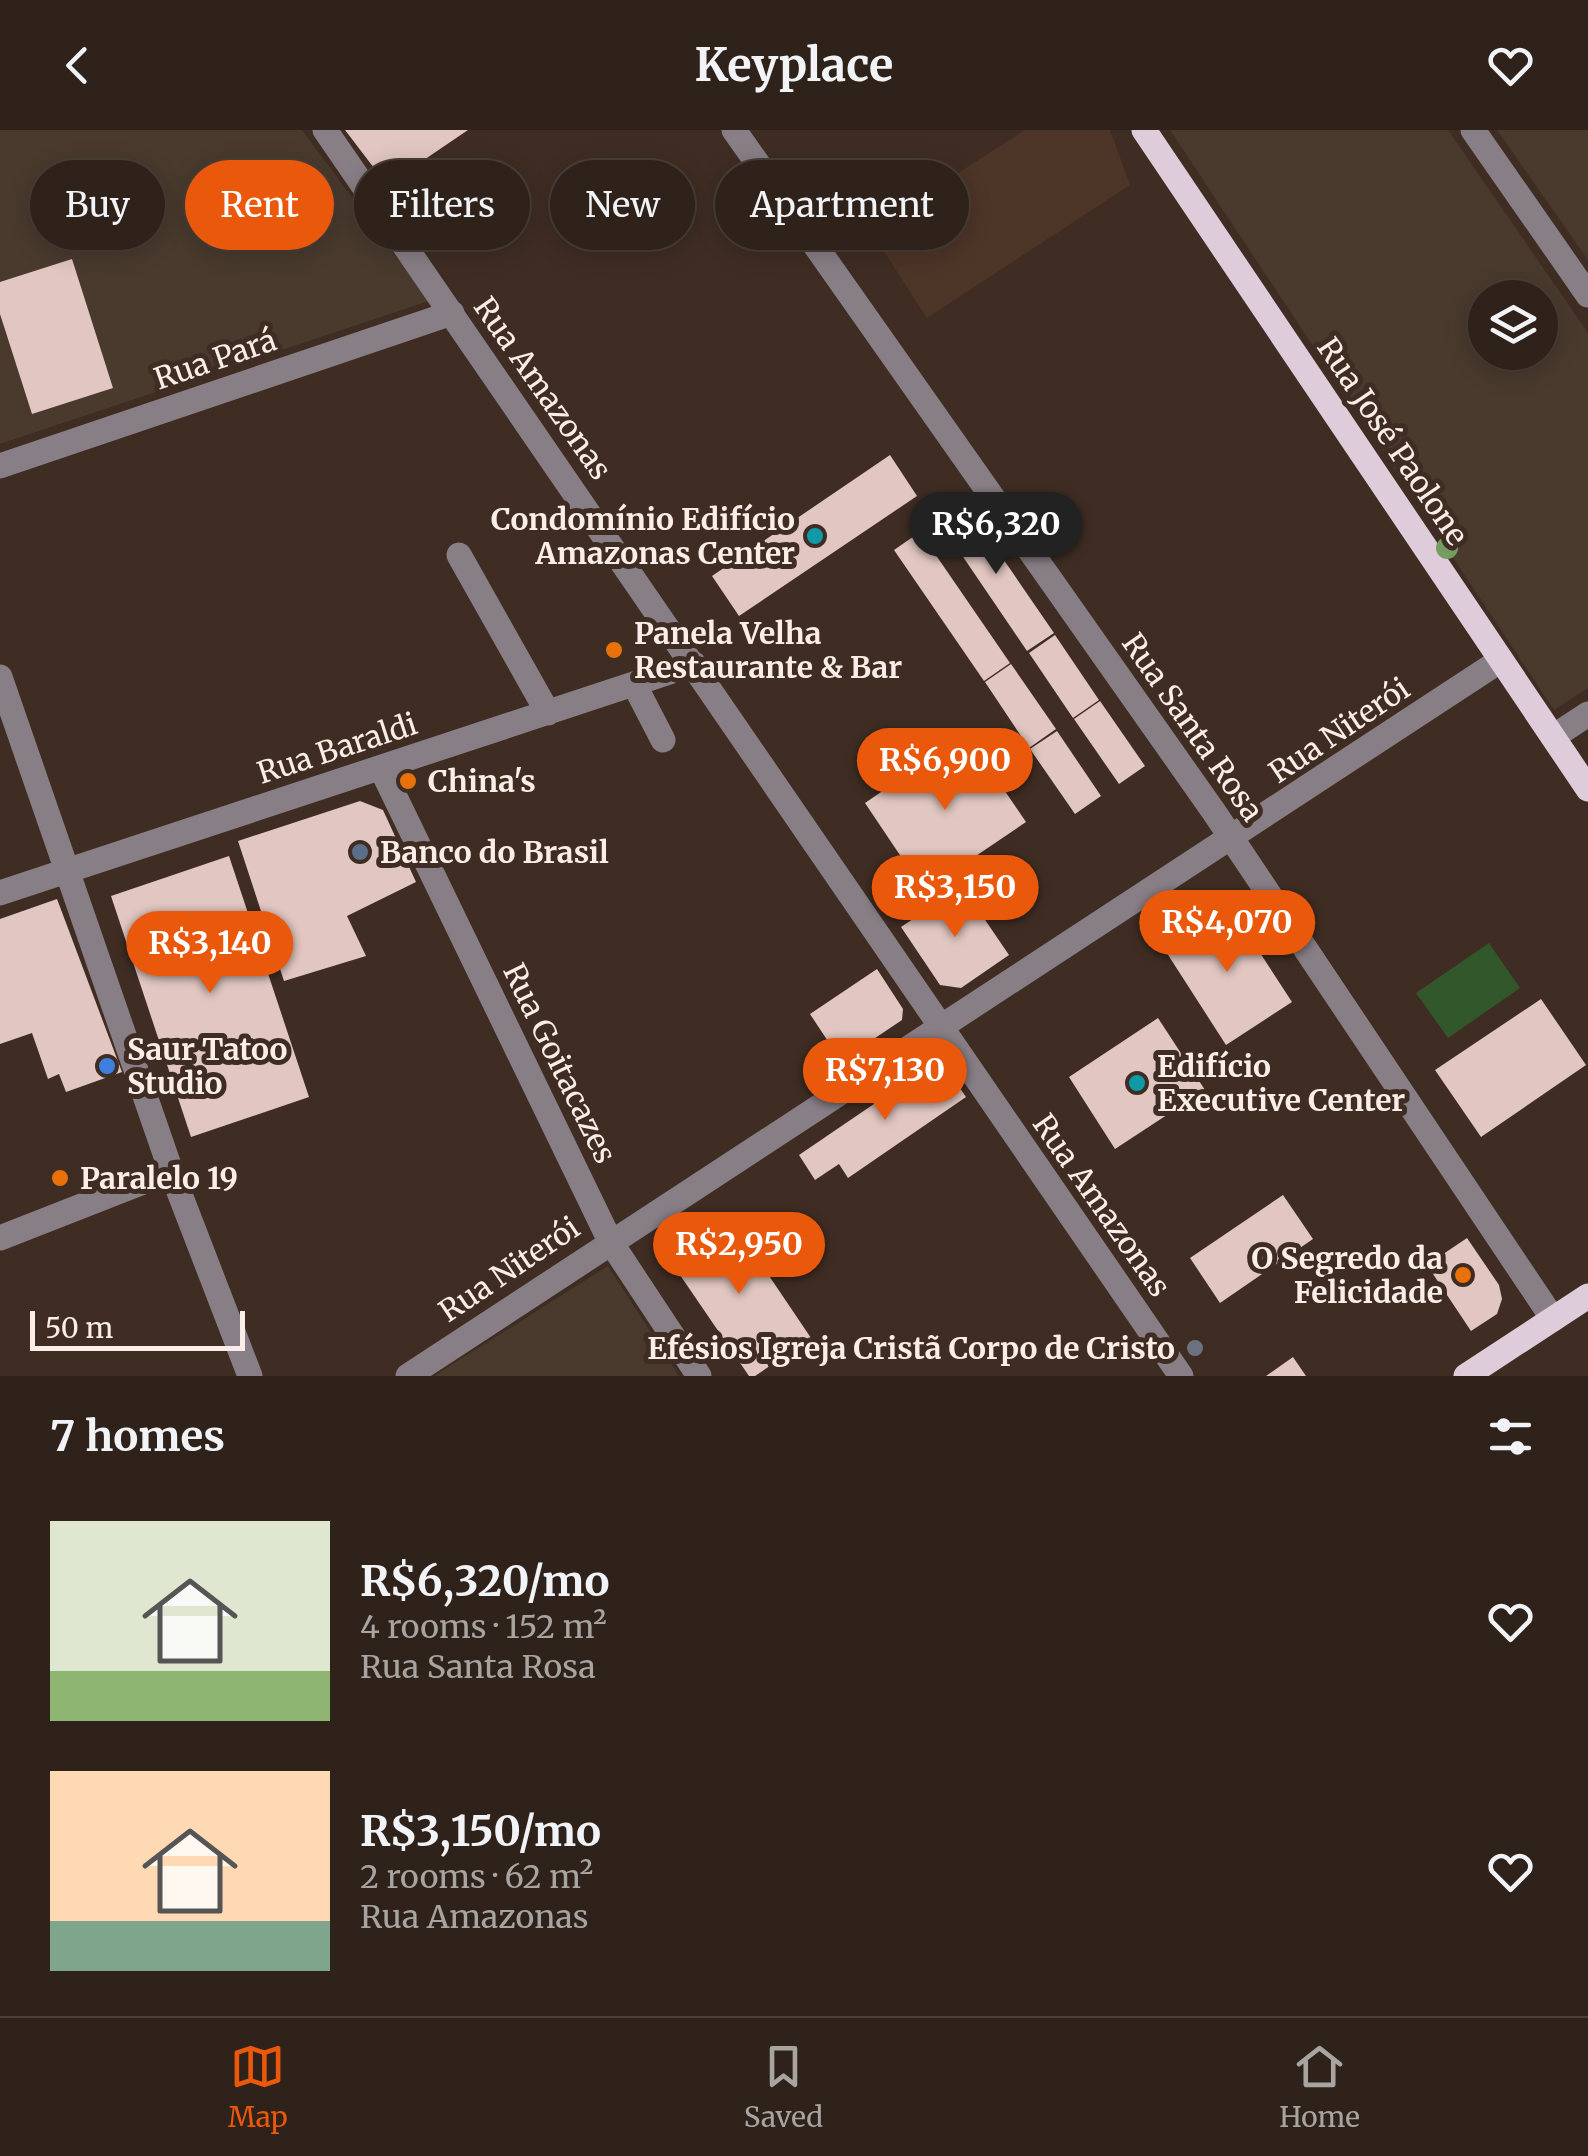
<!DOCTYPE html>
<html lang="en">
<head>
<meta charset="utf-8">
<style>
  :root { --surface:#2f221a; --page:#3b2f27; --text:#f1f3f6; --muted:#a7a4a2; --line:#4a3f39; --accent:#ea580c }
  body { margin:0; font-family:Merriweather,serif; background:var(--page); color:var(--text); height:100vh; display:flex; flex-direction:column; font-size:38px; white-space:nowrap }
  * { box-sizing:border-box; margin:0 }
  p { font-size:32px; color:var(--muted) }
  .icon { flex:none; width:55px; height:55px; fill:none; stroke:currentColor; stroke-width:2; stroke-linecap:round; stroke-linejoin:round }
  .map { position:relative; height:1246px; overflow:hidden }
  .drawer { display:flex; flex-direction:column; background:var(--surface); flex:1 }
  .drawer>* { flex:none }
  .guide { position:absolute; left:30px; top:30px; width:1000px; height:90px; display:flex; gap:20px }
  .buttons { position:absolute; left:1468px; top:150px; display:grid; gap:20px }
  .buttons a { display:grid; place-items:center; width:90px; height:90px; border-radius:50%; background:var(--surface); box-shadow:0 5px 25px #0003,0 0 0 2px var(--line); font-size:50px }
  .scale { position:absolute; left:30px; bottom:25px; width:215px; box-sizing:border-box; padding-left:10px; border:5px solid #fbeee8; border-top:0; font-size:28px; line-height:35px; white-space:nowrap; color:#fbeee8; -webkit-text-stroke:8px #3f2d23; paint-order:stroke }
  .price { position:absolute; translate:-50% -85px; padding:0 22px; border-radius:35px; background:var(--accent); color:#fff; font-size:32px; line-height:65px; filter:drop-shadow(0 2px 5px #0008) }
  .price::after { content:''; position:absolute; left:50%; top:60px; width:30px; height:22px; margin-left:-15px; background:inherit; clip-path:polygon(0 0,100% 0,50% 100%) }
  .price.current { background:#222; color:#fff }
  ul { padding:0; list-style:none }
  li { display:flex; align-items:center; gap:30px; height:250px; padding:0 50px }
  li span { display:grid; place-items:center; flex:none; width:280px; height:200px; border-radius:0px; color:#555 }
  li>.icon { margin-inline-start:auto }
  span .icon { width:120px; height:120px; fill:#fffc; stroke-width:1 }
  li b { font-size:42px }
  h2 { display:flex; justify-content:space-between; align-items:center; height:120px; padding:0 50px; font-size:42px }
  .pill { padding:0 35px; border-radius:45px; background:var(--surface); box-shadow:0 5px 25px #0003,0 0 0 2px var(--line); font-size:35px; line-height:90px }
  .pill.current { background:var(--accent); color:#fff }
  header { display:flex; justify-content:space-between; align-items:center; height:130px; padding:0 50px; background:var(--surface); font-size:45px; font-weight:700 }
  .menu { display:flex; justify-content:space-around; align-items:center; height:140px; border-top:2px solid var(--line); background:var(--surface); font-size:28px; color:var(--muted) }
  .menu a { display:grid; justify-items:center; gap:5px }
  .menu .current { color:var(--accent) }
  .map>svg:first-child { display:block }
  .commercial { fill:#493a2d; fill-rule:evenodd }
  .built { fill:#4d3527 }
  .green { fill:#31572a }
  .building { fill:#e1c6c1 }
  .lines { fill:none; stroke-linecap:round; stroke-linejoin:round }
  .minor { stroke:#887f86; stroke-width:25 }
  .major { stroke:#dfccda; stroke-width:25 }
  .tree { fill:#779c63 }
  .culture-dot { fill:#0f9aa8; stroke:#3f2d23; stroke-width:4 }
  .food-dot { fill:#e8710a; stroke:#3f2d23; stroke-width:4 }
  .service-dot { fill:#5c6f8a; stroke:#3f2d23; stroke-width:4 }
  .shop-dot { fill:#3f7fe0; stroke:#3f2d23; stroke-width:4 }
  .worship-dot { fill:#6b7280; stroke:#3f2d23; stroke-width:4 }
  .labels { text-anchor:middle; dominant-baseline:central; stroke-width:10; stroke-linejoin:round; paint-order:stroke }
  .street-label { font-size:30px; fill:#fbeee8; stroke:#3f2d23 }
  .poi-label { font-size:30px; font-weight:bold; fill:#fbeee8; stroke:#3f2d23; text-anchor:start }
</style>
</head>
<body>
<header><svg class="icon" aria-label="back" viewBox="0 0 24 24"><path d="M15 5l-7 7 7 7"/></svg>Keyplace<svg class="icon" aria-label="heart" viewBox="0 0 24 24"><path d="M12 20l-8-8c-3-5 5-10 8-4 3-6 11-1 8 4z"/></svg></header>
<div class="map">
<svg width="1588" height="1246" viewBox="0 0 1588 1246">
  <rect width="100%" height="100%" fill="#3f2d23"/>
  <!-- commercial -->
  <path class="commercial" d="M0,0H302L429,171L0,314Z
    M1170,0H1448L1588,203V558L1554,580ZM1485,168H1540V222H1485Z
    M1497,0H1588V130Z
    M608,1136L679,1246H434Z"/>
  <!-- built -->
  <path class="built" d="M1025,0H1110L1130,55L927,188L870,100Z"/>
  <!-- green -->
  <path class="green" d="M1489,813L1520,858L1448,908L1416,863Z"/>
  <!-- building -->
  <path class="building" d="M345,0H468L387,55Z
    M72,129L113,258L32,284L0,184V152Z
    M890,325L917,366L739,486L712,446Z
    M964,372L1054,503L1027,521L938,390Z
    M920,402L1010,533L984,551L894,420Z
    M1055,505L1099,570L1073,588L1029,523Z
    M1011,534L1056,599L1029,618L985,552Z
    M1100,571L1145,636L1119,654L1074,589Z
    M1057,601L1101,666L1075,684L1030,619Z
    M966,604L1026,692L924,761L865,673Z
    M360,671L383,680L416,752L347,786L366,826L284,851L238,711Z
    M229,726L309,967L191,1007L111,766Z
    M962,756L1009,825L961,858L940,855L901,797Z
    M57,769L122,942L66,962L59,944L48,949L32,903L0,914V789Z
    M1229,775L1292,872L1226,915L1163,817Z
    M877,839L903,879L902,890L841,931L810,884Z
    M1541,869L1586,935L1481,1007L1435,940Z
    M1158,888L1205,960L1115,1019L1069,947Z
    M940,929L966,967L848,1048L839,1034L815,1050L799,1025Z
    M1283,1065L1313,1109L1220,1173L1190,1128Z
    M728,1085L811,1208L755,1246H749L667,1126Z
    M1467,1108L1499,1155L1502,1169L1497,1184L1471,1201L1427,1135Z
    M1293,1227L1306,1246H1266Z"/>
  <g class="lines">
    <!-- minor -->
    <path class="minor" d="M325,0L1181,1246
      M734,0L1214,682L1553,1189
      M1473,0L1588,165
      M0,336L452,183
      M459,425L548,583
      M0,547L171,1041L250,1246
      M634,554L663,610
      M1553,607L1588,584
      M381,638L610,1111L699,1246
      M0,763L694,534
      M0,1108L171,1041
      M408,1246L1501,530"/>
    <!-- major -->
    <path class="major" d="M1144,0L1588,659
      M1466,1246L1588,1166"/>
  </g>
  <!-- trees -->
  <circle class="tree" cx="1447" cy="418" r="11"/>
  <!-- markers -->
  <g class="culture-dot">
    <circle cx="815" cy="406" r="10"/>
    <circle cx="1137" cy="953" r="10"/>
  </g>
  <g class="food-dot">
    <circle cx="614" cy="520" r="10"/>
    <circle cx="408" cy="651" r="10"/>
    <circle cx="60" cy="1048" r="10"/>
    <circle cx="1463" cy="1145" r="10"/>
  </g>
  <circle class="service-dot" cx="360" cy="722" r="10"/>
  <circle class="shop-dot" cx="107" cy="936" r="10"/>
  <circle class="worship-dot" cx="1195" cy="1218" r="10"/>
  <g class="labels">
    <!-- street labels -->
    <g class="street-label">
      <text transform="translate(215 229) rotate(-19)">Rua Pará</text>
      <text transform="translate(543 258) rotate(55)">Rua Amazonas</text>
      <text transform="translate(1393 311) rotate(56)">Rua José Paolone</text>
      <text transform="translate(1193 597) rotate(55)">Rua Santa Rosa</text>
      <text transform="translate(1339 600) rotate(-34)">Rua Niterói</text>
      <text transform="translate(337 618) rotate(-18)">Rua Baraldi</text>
      <text transform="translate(560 933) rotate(64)">Rua Goitacazes</text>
      <text transform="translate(1102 1075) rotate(55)">Rua Amazonas</text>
      <text transform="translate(509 1139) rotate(-34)">Rua Niterói</text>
    </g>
    <!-- poi labels -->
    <g class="poi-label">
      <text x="795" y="389" text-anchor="end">Condomínio Edifício<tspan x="795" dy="34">Amazonas Center</tspan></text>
      <text x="634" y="503">Panela Velha<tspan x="634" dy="34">Restaurante &amp; Bar</tspan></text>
      <text x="428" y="651">China's</text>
      <text x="380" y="722">Banco do Brasil</text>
      <text x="127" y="919">Saur Tatoo<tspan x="127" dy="34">Studio</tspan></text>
      <text x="1157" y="936">Edifício<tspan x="1157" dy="34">Executive Center</tspan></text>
      <text x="80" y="1048">Paralelo 19</text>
      <text x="1443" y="1128" text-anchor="end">O Segredo da<tspan x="1443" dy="34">Felicidade</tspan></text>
      <text x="1175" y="1218" text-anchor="end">Efésios Igreja Cristã Corpo de Cristo</text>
    </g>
  </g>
</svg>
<div class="buttons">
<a><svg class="icon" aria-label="layers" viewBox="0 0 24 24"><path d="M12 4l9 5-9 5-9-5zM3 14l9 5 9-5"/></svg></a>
</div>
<div class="scale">50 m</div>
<b class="price current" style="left:996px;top:447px">R$6,320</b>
<b class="price" style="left:945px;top:683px">R$6,900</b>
<b class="price" style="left:955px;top:810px">R$3,150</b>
<b class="price" style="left:1227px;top:845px">R$4,070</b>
<b class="price" style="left:210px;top:866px">R$3,140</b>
<b class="price" style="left:885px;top:993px">R$7,130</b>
<b class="price" style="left:739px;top:1167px">R$2,950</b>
<div class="guide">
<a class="pill">Buy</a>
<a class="pill current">Rent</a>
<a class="pill">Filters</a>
<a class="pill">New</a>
<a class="pill">Apartment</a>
</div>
</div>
<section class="drawer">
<h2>7 homes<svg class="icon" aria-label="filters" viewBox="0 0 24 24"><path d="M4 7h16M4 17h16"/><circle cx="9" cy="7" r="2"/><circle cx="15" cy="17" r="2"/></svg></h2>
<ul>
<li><span style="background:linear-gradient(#dfe7d0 75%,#8fb573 0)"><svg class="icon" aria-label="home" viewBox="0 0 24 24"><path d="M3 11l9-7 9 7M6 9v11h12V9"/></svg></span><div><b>R$6,320/mo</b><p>4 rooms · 152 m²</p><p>Rua Santa Rosa</p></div><svg class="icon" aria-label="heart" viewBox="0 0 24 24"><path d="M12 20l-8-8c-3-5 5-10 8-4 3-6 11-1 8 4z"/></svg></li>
<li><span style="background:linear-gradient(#ffd9b3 75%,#7fa58c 0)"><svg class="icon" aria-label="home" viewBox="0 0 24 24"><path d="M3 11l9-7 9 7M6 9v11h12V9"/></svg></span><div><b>R$3,150/mo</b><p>2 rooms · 62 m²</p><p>Rua Amazonas</p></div><svg class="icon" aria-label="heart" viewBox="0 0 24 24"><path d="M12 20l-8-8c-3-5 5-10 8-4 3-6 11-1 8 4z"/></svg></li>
</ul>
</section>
<nav class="menu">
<a class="current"><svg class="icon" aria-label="map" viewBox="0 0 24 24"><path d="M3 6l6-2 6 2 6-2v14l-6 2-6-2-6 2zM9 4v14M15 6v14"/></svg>Map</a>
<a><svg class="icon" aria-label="saved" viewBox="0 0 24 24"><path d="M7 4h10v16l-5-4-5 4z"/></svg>Saved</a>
<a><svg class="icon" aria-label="home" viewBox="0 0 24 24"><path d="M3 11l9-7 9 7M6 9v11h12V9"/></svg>Home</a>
</nav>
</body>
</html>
